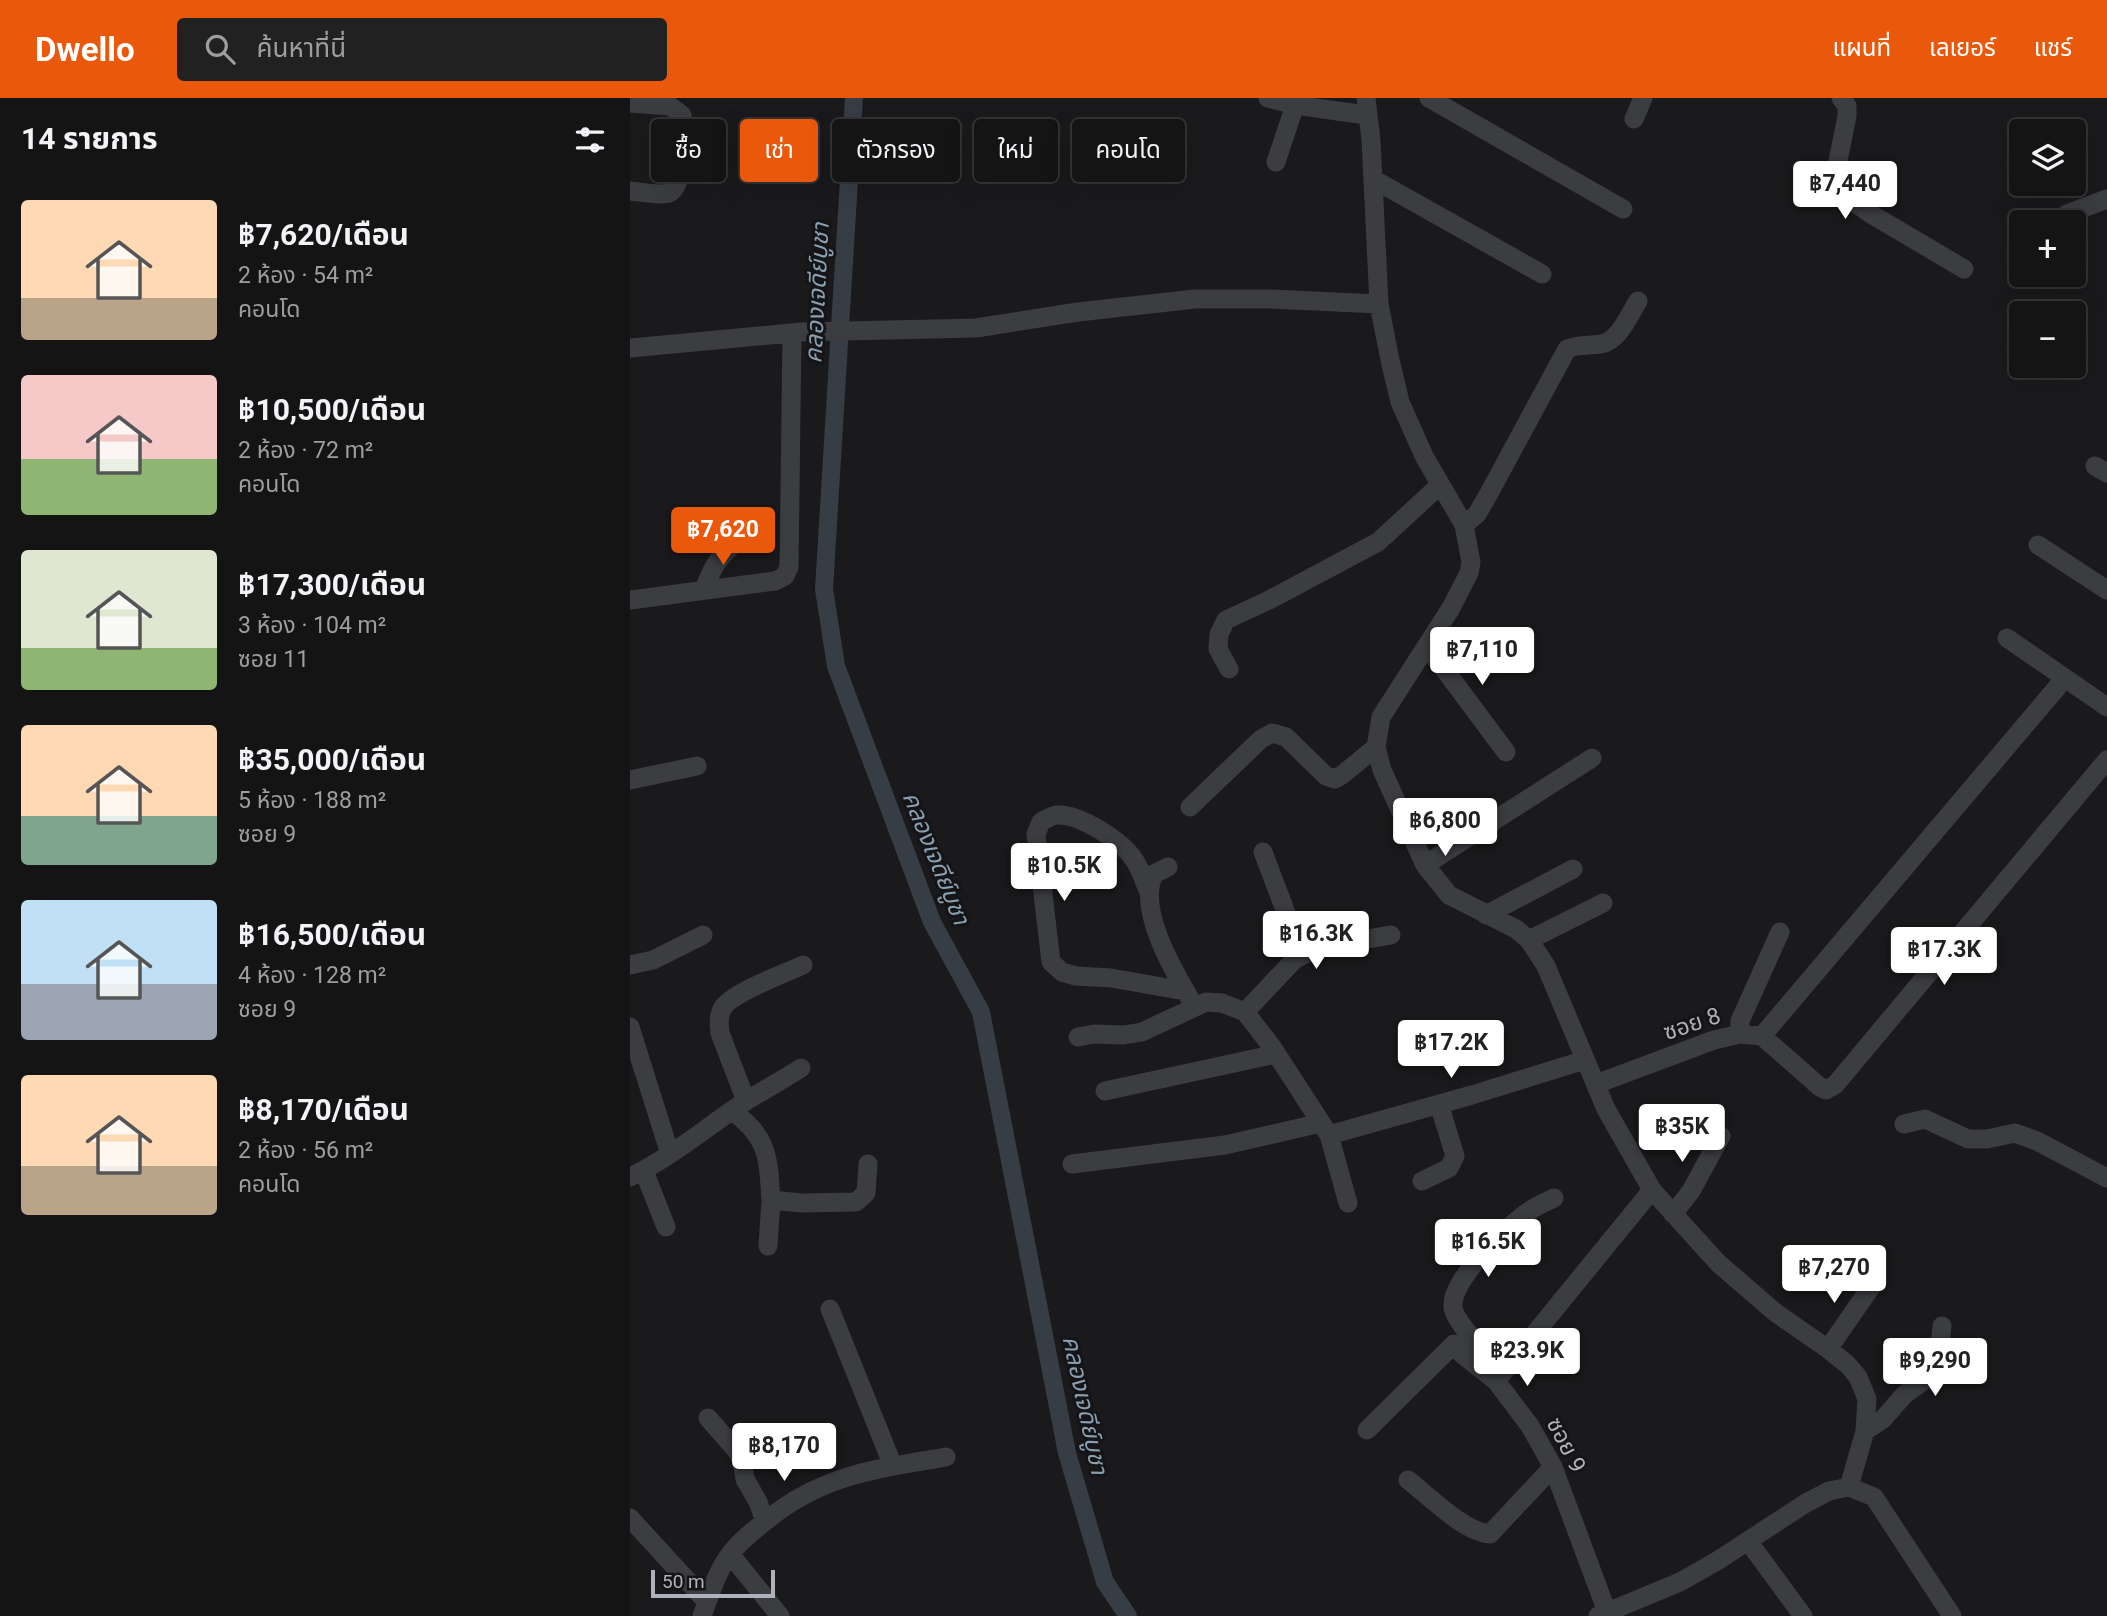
<!DOCTYPE html>
<html lang="th">
<head>
<meta charset="utf-8">
<style>
  :root { --surface:#141415; --page:#212122; --text:#f1f3f6; --muted:#9d9ea0; --line:#333334; --accent:#ea580c }
  body { margin:0; font-family:Roboto,"Noto Sans Thai",sans-serif; background:var(--page); color:var(--text); height:100vh; display:flex; flex-direction:column; font-size:26px; white-space:nowrap }
  * { box-sizing:border-box; margin:0 }
  p { font-size:23px; color:var(--muted) }
  .icon { flex:none; width:38px; height:38px; fill:none; stroke:currentColor; stroke-width:2; stroke-linecap:round; stroke-linejoin:round }
  .map { position:relative; flex:1; overflow:hidden }
  .panel { display:flex; flex-direction:column; background:var(--surface); width:630px }
  .panel>* { flex:none }
  .hud { position:absolute; left:21px; top:21px; width:665px; height:63px; display:flex; gap:14px }
  .fabs { position:absolute; left:1379px; top:21px; display:grid; gap:14px }
  .fabs a { display:grid; place-items:center; width:77px; height:77px; border-radius:7px; background:var(--surface); box-shadow:0 7px 28px #0002,0 0 0 2px var(--line); font-size:35px }
  .scale { position:absolute; left:21px; bottom:18px; width:124px; box-sizing:border-box; padding-left:7px; border:4px solid #afb2ba; border-top:0; font-size:19px; line-height:24px; white-space:nowrap; color:#afb2ba; -webkit-text-stroke:5px #151517; paint-order:stroke }
  .price { position:absolute; translate:-50% -60px; padding:0 16px; border-radius:7px; background:#fff; color:#222; font-size:23px; line-height:46px; filter:drop-shadow(0 2px 4px #0008) }
  .price::after { content:''; position:absolute; left:50%; top:42px; width:21px; height:16px; margin-left:-10px; background:inherit; clip-path:polygon(0 0,100% 0,50% 100%) }
  .price.selected { background:var(--accent); color:#fff }
  ul { padding:0; list-style:none }
  li { display:flex; align-items:center; gap:21px; height:175px; padding:0 21px }
  li span { display:grid; place-items:center; flex:none; width:196px; height:140px; border-radius:7px; color:#555 }
  li>.icon { margin-inline-start:auto }
  span .icon { width:84px; height:84px; fill:#fffc; stroke-width:1 }
  li b { font-size:30px }
  h2 { display:flex; justify-content:space-between; align-items:center; height:84px; padding:0 21px; font-size:30px }
  .pill { padding:0 24px; border-radius:7px; background:var(--surface); box-shadow:0 7px 28px #0002,0 0 0 2px var(--line); font-size:24px; line-height:63px }
  .pill.selected { background:var(--accent); color:#fff }
  header { display:flex; align-items:center; gap:42px; box-sizing:border-box; height:98px; padding:0 35px; background:var(--accent); color:#fff }
  header strong { font-size:33px }
  nav { display:flex; gap:38px; margin-inline-start:auto; font-size:24px }
  .search { width:490px; height:63px; background:var(--page); display:flex; align-items:center; gap:18px; box-sizing:border-box; padding:0 24px; border-radius:7px; color:var(--muted); font-size:26px }
  main { display:flex; flex:1; min-height:0 }
  .map>svg:first-child { display:block }
  .lines { fill:none; stroke-linecap:round; stroke-linejoin:round }
  .canal { stroke:#363d44; stroke-width:18 }
  .street { stroke:#3c3d41; stroke-width:19 }
  .labels { text-anchor:middle; dominant-baseline:central; stroke-width:6; stroke-linejoin:round; paint-order:stroke }
  .street-label { font-size:23px; fill:#afb2ba; stroke:#151517 }
  .water-label { font-size:24px; font-style:italic; fill:#8a9fb0; stroke:#151517 }
</style>
</head>
<body>
<header>
<strong>Dwello</strong>
<div class="search"><svg class="icon" aria-label="search" viewBox="0 0 24 24"><circle cx="10" cy="10" r="6"/><path d="M15 15l6 6"/></svg>ค้นหาที่นี่</div>
<nav><a>แผนที่</a><a>เลเยอร์</a><a>แชร์</a></nav>
</header>
<main>
<section class="panel">
<h2>14 รายการ<svg class="icon" aria-label="filters" viewBox="0 0 24 24"><path d="M4 7h16M4 17h16"/><circle cx="9" cy="7" r="2"/><circle cx="15" cy="17" r="2"/></svg></h2>
<ul>
<li><span style="background:linear-gradient(#ffd9b3 70%,#b9a48a 0)"><svg class="icon" aria-label="home" viewBox="0 0 24 24"><path d="M3 11l9-7 9 7M6 9v11h12V9"/></svg></span><div><b>฿7,620/เดือน</b><p>2 ห้อง · 54 m²</p><p>คอนโด</p></div></li>
<li><span style="background:linear-gradient(#f6c9c9 60%,#8fb573 0)"><svg class="icon" aria-label="home" viewBox="0 0 24 24"><path d="M3 11l9-7 9 7M6 9v11h12V9"/></svg></span><div><b>฿10,500/เดือน</b><p>2 ห้อง · 72 m²</p><p>คอนโด</p></div></li>
<li><span style="background:linear-gradient(#dfe7d0 70%,#8fb573 0)"><svg class="icon" aria-label="home" viewBox="0 0 24 24"><path d="M3 11l9-7 9 7M6 9v11h12V9"/></svg></span><div><b>฿17,300/เดือน</b><p>3 ห้อง · 104 m²</p><p>ซอย 11</p></div></li>
<li><span style="background:linear-gradient(#ffd9b3 65%,#7fa58c 0)"><svg class="icon" aria-label="home" viewBox="0 0 24 24"><path d="M3 11l9-7 9 7M6 9v11h12V9"/></svg></span><div><b>฿35,000/เดือน</b><p>5 ห้อง · 188 m²</p><p>ซอย 9</p></div></li>
<li><span style="background:linear-gradient(#bfe0f5 60%,#9aa5b1 0)"><svg class="icon" aria-label="home" viewBox="0 0 24 24"><path d="M3 11l9-7 9 7M6 9v11h12V9"/></svg></span><div><b>฿16,500/เดือน</b><p>4 ห้อง · 128 m²</p><p>ซอย 9</p></div></li>
<li><span style="background:linear-gradient(#ffd9b3 65%,#b9a48a 0)"><svg class="icon" aria-label="home" viewBox="0 0 24 24"><path d="M3 11l9-7 9 7M6 9v11h12V9"/></svg></span><div><b>฿8,170/เดือน</b><p>2 ห้อง · 56 m²</p><p>คอนโด</p></div></li>
</ul>
</section>
<div class="map">
<svg width="1477" height="1518" viewBox="0 0 1477 1518">
  <rect width="100%" height="100%" fill="#1a1a1c"/>
  <g class="lines">
    <!-- canal -->
    <path class="canal" d="M224,0L194,491L206,568L302,824L351,914L437,1355L475,1484L498,1518"/>
    <!-- street -->
    <path class="street" d="M638,0L665,7L736,17
      M736,0L741,42L749,206L760,262L770,304L794,358L834,427L841,464L839,475L821,510L751,619L746,649L752,672L795,767L819,797L886,831L899,842L916,868L976,1011L1022,1092L1088,1165L1146,1215L1198,1251L1218,1267L1228,1279L1237,1301L1235,1333L1219,1389
      M799,0L993,111
      M1211,0L1217,8V18L1205,78L1206,91L1241,116L1334,171
      M0,5L40,8L52,17L53,22C52,38 55,89 39,95C28,98 11,94 0,93
      M1004,21L1013,0
      M646,64L665,7
      M743,81L912,176
      M1437,116L1477,101
      M0,250L172,234L346,230L448,214L565,201H641L749,206
      M1465,368L1477,375
      M834,427L847,416L857,399L937,251C949,246 959,248 971,246C989,243 999,217 1008,203
      M1408,447L1477,492
      M74,492C83,467 89,458 110,441
      M0,502L145,483L155,478L159,469L162,235
      M1377,540L1435,580
      M797,548L876,654
      M599,571L588,551L589,536L596,522L639,502L748,444L810,387
      M0,682L67,668
      M560,709L631,641L642,635L656,639L696,678L705,681L712,677L746,649
      M633,754L672,857
      M795,767L962,660
      M538,769L524,776C507,810 542,870 559,899
      M519,794C514,784 511,772 505,763C493,744 450,715 426,717C421,718 416,721 411,724L406,736L421,864L432,874L446,878L481,880L555,893
      M856,817L943,771
      M899,842L973,805
      M0,867L23,862L73,837
      M615,914L665,861C694,845 729,843 761,837
      M0,929L40,1056
      M1110,936L1132,938L1190,989L1196,992L1205,987L1477,662
      M1132,938L1435,580L1477,609
      M448,939L464,936L494,937L512,934L576,904L592,905L615,914L642,949L699,1037L718,1105
      M966,986L1084,942L1110,936V923L1150,834
      M475,993L646,956
      M116,1003L90,935C89,926 88,916 94,908C106,893 154,876 173,867
      M102,1013C139,1039 138,1060 141,1102L172,1105L226,1104L236,1095L238,1066
      M1274,1026L1295,1021L1338,1041H1357L1385,1035L1407,1043L1477,1080
      M699,1037L842,997L955,962
      M442,1066L595,1047L691,1025
      M14,1073L36,1129
      M0,1079C40,1060 74,1031 110,1007C130,994 151,983 171,970
      M792,1083L819,1070L825,1058L809,1006
      M1043,1116L1061,1093L1091,1038
      M138,1148L141,1102
      M200,1211L263,1368
      M1198,1251L1243,1186
      M874,1273C861,1259 825,1227 823,1209C820,1181 882,1123 904,1110C911,1106 918,1103 924,1100
      M78,1320L107,1353L112,1364L115,1381L128,1404L135,1423
      M737,1332L824,1246L832,1256L866,1283
      M1235,1333L1253,1321L1275,1296L1302,1277L1309,1258L1312,1228
      M778,1382C799,1398 834,1434 860,1436L923,1369
      M0,1420L77,1504
      M1118,1443L1173,1518
      M100,1456L150,1518
      M977,1514L923,1369L900,1328L866,1283L1022,1092
      M72,1518C80,1497 87,1472 101,1455C111,1442 124,1432 137,1422C193,1376 247,1371 316,1359
      M968,1518L1050,1484L1087,1463L1176,1405L1199,1393L1219,1389L1244,1399L1322,1518"/>
  </g>
  <g class="labels">
    <!-- street labels -->
    <g class="street-label">
      <text transform="translate(1062 926) rotate(-18)">ซอย 8</text>
      <text transform="translate(936 1347) rotate(63)">ซอย 9</text>
    </g>
    <!-- water labels -->
    <g class="water-label">
      <text transform="translate(187 195) rotate(-87)">คลองเจดีย์บูชา</text>
      <text transform="translate(306 760) rotate(68)">คลองเจดีย์บูชา</text>
      <text transform="translate(455 1307) rotate(78)">คลองเจดีย์บูชา</text>
    </g>
  </g>
</svg>
<div class="fabs">
<a><svg class="icon" aria-label="layers" viewBox="0 0 24 24"><path d="M12 4l9 5-9 5-9-5zM3 14l9 5 9-5"/></svg></a>
<a>+</a>
<a>−</a>
</div>
<div class="scale">50 m</div>
<b class="price" style="left:1215px;top:123px">฿7,440</b>
<b class="price selected" style="left:93px;top:469px">฿7,620</b>
<b class="price" style="left:852px;top:589px">฿7,110</b>
<b class="price" style="left:815px;top:760px">฿6,800</b>
<b class="price" style="left:434px;top:805px">฿10.5K</b>
<b class="price" style="left:686px;top:873px">฿16.3K</b>
<b class="price" style="left:1314px;top:889px">฿17.3K</b>
<b class="price" style="left:821px;top:982px">฿17.2K</b>
<b class="price" style="left:1052px;top:1066px">฿35K</b>
<b class="price" style="left:858px;top:1181px">฿16.5K</b>
<b class="price" style="left:1204px;top:1207px">฿7,270</b>
<b class="price" style="left:897px;top:1290px">฿23.9K</b>
<b class="price" style="left:1305px;top:1300px">฿9,290</b>
<b class="price" style="left:154px;top:1385px">฿8,170</b>
<div class="hud">
<a class="pill">ซื้อ</a>
<a class="pill selected">เช่า</a>
<a class="pill">ตัวกรอง</a>
<a class="pill">ใหม่</a>
<a class="pill">คอนโด</a>
</div>
</div>
</main>
</body>
</html>
